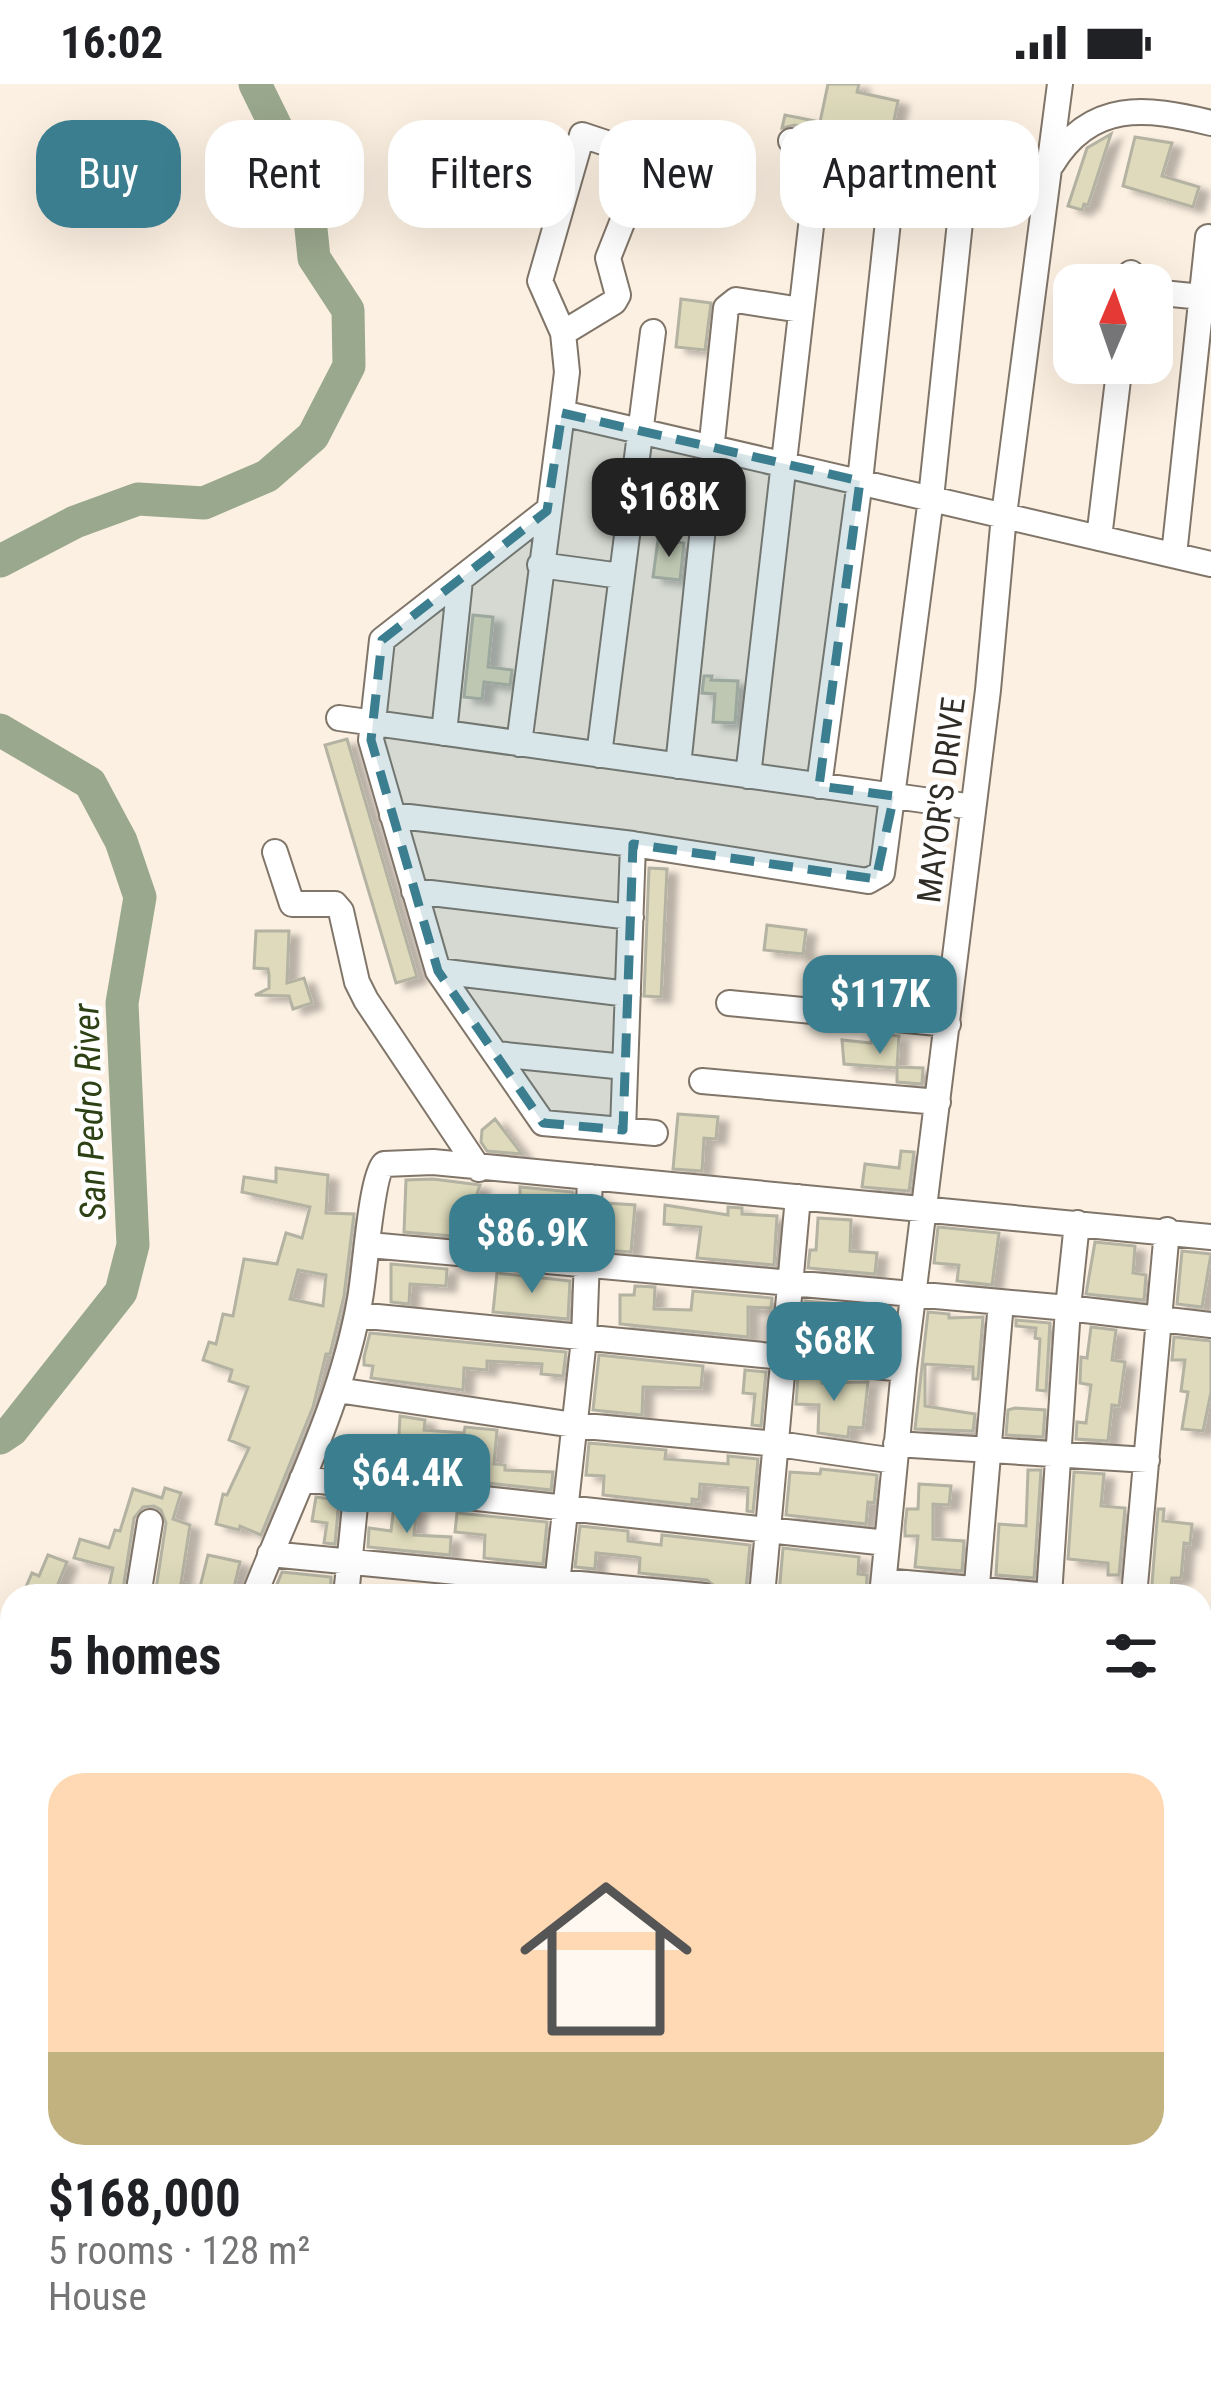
<!DOCTYPE html>
<html lang="en">
<head>
<meta charset="utf-8">
<style>
  :root { --surface:#fff; --page:#f6f6f6; --text:#202124; --muted:#757577; --line:#e0e0e0; --accent:#3b7e8f }
  body { margin:0; font-family:"Roboto Condensed",sans-serif; background:var(--page); color:var(--text); height:100vh; display:flex; flex-direction:column; font-size:45px; white-space:nowrap }
  * { box-sizing:border-box; margin:0 }
  p { font-size:39px; color:var(--muted) }
  .icon { flex:none; width:66px; height:66px; fill:none; stroke:currentColor; stroke-width:2; stroke-linecap:round; stroke-linejoin:round }
  .map { position:relative; flex:1; overflow:hidden }
  .drawer { position:absolute; left:0px; top:1500px; width:1212px; height:807px; display:flex; flex-direction:column; background:var(--surface); border-radius:36px 36px 0 0; box-shadow:0 12px 48px #0002 }
  .drawer>* { flex:none }
  .hud { position:absolute; left:36px; top:36px; width:1140px; height:108px; display:flex; gap:24px }
  .needle { width:78px; rotate:2deg }
  .fabs { position:absolute; left:1053px; top:180px; display:grid; gap:24px }
  .fabs a { display:grid; place-items:center; width:120px; height:120px; border-radius:24px; background:var(--surface); box-shadow:0 12px 48px #0002; font-size:60px }
  .price { position:absolute; translate:-50% -102px; padding:0 27px; border-radius:24px; background:var(--accent); color:#fff; font-size:39px; line-height:78px; filter:drop-shadow(0 3px 6px #0008) }
  .price::after { content:''; position:absolute; left:50%; top:72px; width:36px; height:27px; margin-left:-18px; background:inherit; clip-path:polygon(0 0,100% 0,50% 100%) }
  .price.on { background:#222; color:#fff }
  ul { padding:0; list-style:none }
  li { display:grid; align-content:center; gap:24px; height:636px; padding:0 48px }
  li+li { border-top:3px solid var(--line) }
  li span { display:grid; place-items:center; height:372px; border-radius:36px; color:#555 }
  li>.icon { margin-inline-start:auto }
  span .icon { width:216px; height:216px; fill:#fffc; stroke-width:1 }
  li b { font-size:51px }
  h2 { display:flex; justify-content:space-between; align-items:center; height:144px; padding:0 48px; font-size:51px }
  .tag { padding:0 42px; border-radius:36px; background:var(--surface); box-shadow:0 12px 48px #0002; font-size:42px; line-height:108px }
  .tag.on { background:var(--accent); color:#fff }
  .status { display:flex; justify-content:space-between; align-items:center; height:84px; padding:0 60px; background:var(--surface); direction:ltr }
  .status svg { height:33px; fill:currentColor }
  .map>svg:first-child { display:block }
  .lines { fill:none; stroke-linecap:round; stroke-linejoin:round }
  .river { stroke:#9aa88d; stroke-width:33 }
  .building { fill:#dedabb; stroke:#b4b2a2; stroke-width:3; fill-rule:evenodd; filter:url(#shadow) }
  .minor-casing { stroke:#807569; stroke-width:28 }
  .minor { stroke:#fff; stroke-width:24 }
  .marked { fill:#3b7e8f; fill-opacity:0.2; stroke:#3b7e8f; stroke-width:9; stroke-dasharray:24 15; stroke-linejoin:round }
  .labels { text-anchor:middle; dominant-baseline:central; stroke-width:9; stroke-linejoin:round; paint-order:stroke }
  .street-label { font-size:33px; fill:#302c26; stroke:#fff }
  .water-label { font-size:36px; font-style:italic; fill:#2d4115; stroke:#fff }
</style>
</head>
<body>
<div class="status"><b>16:02</b><svg viewBox="0 0 49 12"><path d="M0 12V9h3v3zM5 12V6h3v6zM10 12V3h3v9zM15 12V0h3v12zM26 1h20v11H26zM47 4h2v5h-2z"/></svg></div>
<div class="map">
<svg width="1211" height="2306" viewBox="0 0 1211 2306">
  <defs>
    <filter id="shadow"><feDropShadow dx="10" dy="5.5" stdDeviation="3" flood-color="#0004"/></filter>
  </defs>
  <rect width="100%" height="100%" fill="#fcf0e2"/>
  <g class="lines">
    <!-- river -->
    <path class="river" d="M0,477L75,438L138,415L204,419L267,392L313,352L349,282L348,226L314,174L307,106L255,0
      M0,646L90,699L121,757L140,813L122,919L133,1161L121,1208L12,1346L0,1354
      M0,1963L12,1968
      M0,2157L12,2145"/>
  </g>
  <!-- building -->
  <path class="building" d="M828,0H859L857,8L898,17L890,55L897,57L895,66L795,41L782,44L785,31L820,38Z
    M1111,50L1088,121L1084,120L1082,126L1068,122L1087,64Z
    M1135,53L1172,59L1162,92L1199,103L1193,123L1123,102Z
    M681,215L711,219L705,266L676,263Z
    M658,456L684,459L680,496L653,493Z
    M473,531L493,533L488,583L512,586L510,601L484,598L482,615L464,613Z
    M704,592H712L711,596L738,597L735,639L713,638L715,610L702,609Z
    M347,655L417,893L396,899L325,661Z
    M649,784L667,785L661,913L644,912Z
    M767,841L806,846L803,870L764,866Z
    M256,847H289L287,899L304,894L312,919L293,925L289,912L255,911L269,904V891L268,885L254,884Z
    M872,949L899,952L897,983L923,984L922,1000L897,998V984L844,980L842,956L871,959Z
    M678,1030L718,1033L716,1055L704,1054L702,1087L673,1085Z
    M495,1035L522,1070L487,1067L481,1058L482,1046Z
    M901,1067L914,1068L909,1107L862,1103L865,1080L899,1084Z
    M276,1084L328,1091L326,1129L354,1130L344,1212L330,1270H326L313,1323L261,1451L240,1442L239,1446L216,1440L223,1410L227,1411L249,1364L229,1356L248,1303L229,1297L232,1286L203,1276L209,1258L216,1260L223,1230L233,1232L244,1175L277,1180L286,1149L302,1154L310,1123L242,1108L244,1093L276,1098ZM298,1186L326,1191L323,1222L290,1215Z
    M433,1095L480,1101L476,1113L520,1116V1103L573,1108L572,1138L516,1134L513,1157L404,1148L406,1096Z
    M606,1119L635,1121L631,1168L604,1166Z
    M665,1121L728,1131V1123L742,1124V1130L777,1132L774,1181L697,1174L701,1143L664,1140Z
    M818,1134L851,1136L850,1167L877,1169L875,1190L808,1184L810,1166H816Z
    M938,1143L999,1149L992,1201L957,1197L959,1181L934,1179Z
    M1095,1158L1135,1162L1133,1189L1146,1191L1144,1216L1086,1210Z
    M1182,1167L1211,1170L1202,1223L1177,1220Z
    M391,1180L447,1185L446,1202L410,1200L409,1220L391,1218Z
    M497,1189L570,1197L568,1235L493,1228Z
    M635,1202L655,1203L654,1225L691,1226L693,1207L772,1214L771,1224L748,1223V1253L620,1240V1211H634Z
    M805,1217L881,1224L880,1247L853,1246L852,1255L828,1252L830,1240L803,1236Z
    M928,1228L949,1230V1234L983,1233L978,1295H973V1283L925,1280V1322L975,1330L973,1347L915,1345Z
    M1016,1236L1050,1239L1046,1307L1037,1306L1040,1255L1035,1254L1036,1244L1016,1242Z
    M1091,1243L1116,1246L1112,1276L1125,1278L1119,1322L1112,1321L1108,1357L1076,1355L1077,1338L1086,1339L1091,1301L1080,1299L1081,1273L1087,1274Z
    M370,1249L566,1268L563,1292L541,1290L542,1280L487,1277V1286L464,1284L463,1306L371,1294L373,1282L364,1281V1273Z
    M1174,1253L1211,1257V1308L1203,1347L1182,1345L1188,1308L1181,1307L1185,1276H1172Z
    M599,1271L703,1282L701,1304L643,1303L642,1331L593,1326Z
    M745,1286L766,1288L761,1342L752,1341L755,1310L743,1309Z
    M798,1291L822,1294V1299L868,1298L863,1344L849,1343L848,1353L818,1349L819,1321L796,1320Z
    M1015,1324L1045,1326L1043,1353L1006,1351L1008,1326Z
    M400,1332L425,1336L424,1346L464,1349L465,1343L497,1346L494,1380L505,1381V1386L553,1388L551,1406L326,1381L329,1375L364,1378L365,1366L398,1369Z
    M589,1359L666,1366L665,1375L728,1380V1372L758,1375L753,1428L747,1427L748,1404L700,1400L699,1416L692,1415V1421L603,1411L604,1392L586,1391Z
    M821,1385L877,1391L874,1419L868,1418L866,1440L786,1431L790,1388L820,1390Z
    M1041,1386L1034,1494L996,1491L999,1440L1026,1442L1028,1386Z
    M1074,1388L1104,1390L1101,1422L1125,1424L1119,1491H1108V1479L1068,1475Z
    M919,1400L951,1402L949,1421L933,1420V1455L964,1457L962,1487L915,1483L918,1452H905V1442L907,1425H918Z
    M165,1404L181,1409L173,1435L190,1441L181,1499L200,1503L208,1471L240,1478L232,1512H155L166,1439L161,1426L154,1422L143,1423L134,1434L122,1512H107L113,1484L74,1474L80,1455L109,1464L115,1446L120,1447L133,1405L162,1414Z
    M316,1413L339,1416L335,1460L324,1459L327,1439L312,1437Z
    M394,1422L417,1424L414,1451L451,1453L450,1471L368,1463L369,1444L391,1447Z
    M1158,1425H1164L1163,1437L1192,1440L1190,1460L1184,1459L1181,1494H1172L1170,1512H1151Z
    M457,1429L547,1438L543,1480L484,1474L485,1451L455,1448Z
    M580,1442L628,1447V1457L661,1461L662,1451L750,1461L746,1505L723,1503L719,1506L707,1496L639,1489L640,1474L636,1473L596,1469L595,1485L575,1483Z
    M783,1464L859,1473L858,1490L867,1491L866,1512L779,1510Z
    M48,1471L67,1478L54,1510L26,1503L32,1489L39,1492Z
    M282,1488L331,1493L330,1512L273,1510Z"/>
  <g class="lines">
    <defs>
      <path id="minor" d="M582,51L648,73L608,174L618,211L614,218L563,249L540,197Z
        M791,57L964,100
        M1052,80C1091,16 1146,23 1211,39
        M1129,201L1131,189
        M1152,208L1202,213
        M563,249L567,288L562,329L1211,480
        M547,427L382,556L371,656L438,887L543,1039L655,1049
        M1099,454L1120,279
        M1174,471L1208,153L1211,154
        M540,481L621,492
        M339,634L973,723
        M444,649L460,496
        M519,660L562,329
        M599,671L653,248
        M678,682L726,224L736,216L801,226
        M748,692L820,64
        M819,702L860,397L894,82
        M392,731L633,760L868,797L882,789L931,414L964,100L970,79
        M275,768L292,820H335L341,827L357,898L366,916L479,1085
        M414,807L631,833
        M438,887L628,910
        M729,919L948,940
        M496,970L625,983
        M702,997L938,1018
        M623,1046L633,760
        M369,1161L1068,1224L1211,1241
        M357,1231L904,1285
        M337,1306L574,1341L778,1360L895,1377
        M896,1360L1147,1376
        M302,1395L887,1459
        M270,1470L704,1512
        M884,1497L1050,1512
        M556,1509L584,1255L590,1093
        M138,1512L150,1438
        M254,1512C292,1414 342,1319 360,1215C365,1189 371,1092 384,1080L433,1078L1211,1153
        M346,1512L357,1402
        M762,1512L798,1113
        M882,1512L904,1285L988,606L1004,431L1060,0
        M976,1512L1001,1218
        M1049,1512L1068,1224L1077,1139
        M1134,1512L1167,1146
        M1200,1564H1211
        M1200,1758L1210,1648
        M1200,1979L1211,1980
        M1200,2151H1211
        M331,2295L334,2306
        M424,2295L427,2306
        M465,2306L466,2295
        M546,2306L548,2295
        M633,2306L634,2295
        M716,2306L718,2295
        M802,2306L803,2295
        M893,2306L895,2295
        M977,2306L978,2295
        M1062,2306L1063,2295
        M1149,2306L1150,2295"/>
    </defs>
    <!-- minor casing -->
    <use href="#minor" class="minor-casing"/>
    <!-- minor -->
    <use href="#minor" class="minor"/>
  </g>
  <!-- marked area -->
  <path class="marked" d="M562,329L860,397L819,702L894,712L876,795L633,760L623,1046L543,1039L438,887L371,656L382,556L547,427Z"/>
  <g class="labels">
    <!-- street labels -->
    <g class="street-label">
      <text transform="translate(941 716) rotate(-83)">MAYOR'S DRIVE</text>
    </g>
    <!-- water labels -->
    <g class="water-label">
      <text transform="translate(90 1028) rotate(-92)">San Pedro River</text>
    </g>
  </g>
</svg>
<div class="fabs">
<a><svg class="needle" viewBox="-14 -14 28 28"><path d="M0-13l5 13h-10z" fill="#e53935"/><path d="M0 13l5-13h-10z" fill="#757577"/></svg></a>
</div>
<b class="price on" style="left:669px;top:476px">$168K</b>
<b class="price" style="left:880px;top:973px">$117K</b>
<b class="price" style="left:532px;top:1212px">$86.9K</b>
<b class="price" style="left:834px;top:1320px">$68K</b>
<b class="price" style="left:407px;top:1452px">$64.4K</b>
<div class="hud">
<a class="tag on">Buy</a>
<a class="tag">Rent</a>
<a class="tag">Filters</a>
<a class="tag">New</a>
<a class="tag">Apartment</a>
</div>
<section class="drawer">
<h2>5 homes<svg class="icon" aria-label="filters" viewBox="0 0 24 24"><path d="M4 7h16M4 17h16"/><circle cx="9" cy="7" r="2"/><circle cx="15" cy="17" r="2"/></svg></h2>
<ul>
<li><span style="background:linear-gradient(#ffd9b3 75%,#c2b280 0)"><svg class="icon" aria-label="home" viewBox="0 0 24 24"><path d="M3 11l9-7 9 7M6 9v11h12V9"/></svg></span><div><b>$168,000</b><p>5 rooms · 128 m²</p><p>House</p></div></li>
</ul>
</section>
</div>
</body>
</html>
